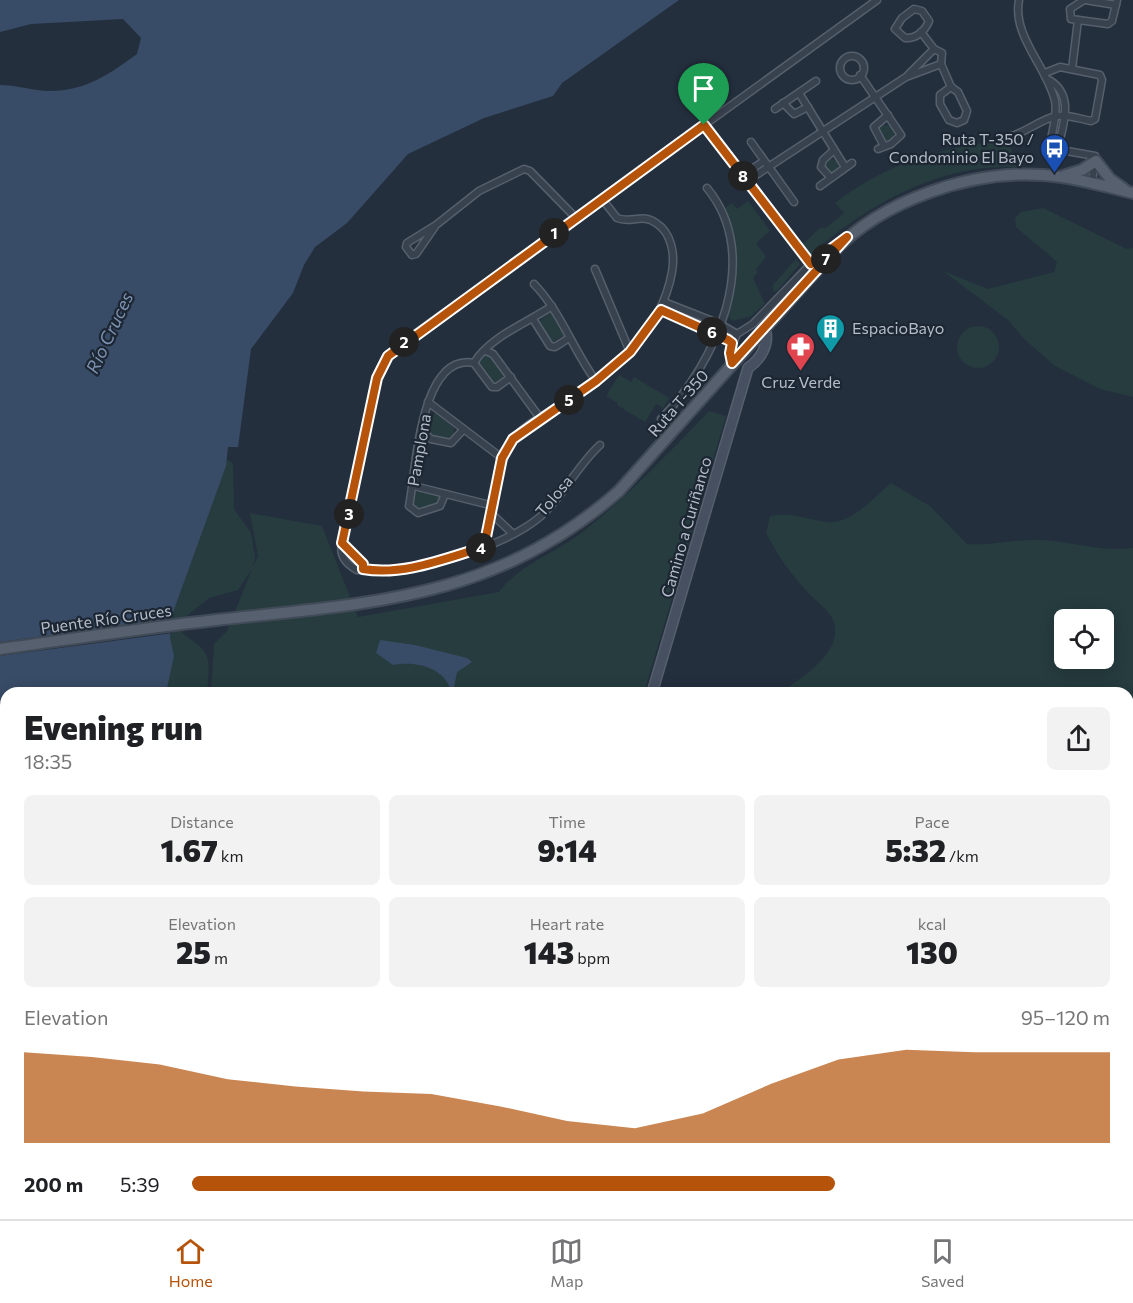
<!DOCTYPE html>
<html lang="en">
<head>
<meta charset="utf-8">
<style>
  body { margin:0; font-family:Commissioner,sans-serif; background:#f2f2f2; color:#202124; height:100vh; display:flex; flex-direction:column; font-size:22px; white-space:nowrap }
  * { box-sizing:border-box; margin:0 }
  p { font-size:20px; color:#757577 }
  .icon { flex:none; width:33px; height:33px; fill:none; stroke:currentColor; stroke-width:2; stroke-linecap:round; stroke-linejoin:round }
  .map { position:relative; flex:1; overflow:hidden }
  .panel { position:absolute; left:0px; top:687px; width:1134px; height:532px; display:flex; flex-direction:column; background:#fff; border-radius:18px 18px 0 0; box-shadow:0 3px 15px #0003 }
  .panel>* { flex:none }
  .buttons { position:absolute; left:1054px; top:609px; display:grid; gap:12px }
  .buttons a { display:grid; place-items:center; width:60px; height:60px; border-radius:9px; background:#fff; box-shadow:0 3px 15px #0003; font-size:30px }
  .pin { position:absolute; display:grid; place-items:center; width:51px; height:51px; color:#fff; margin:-62px -26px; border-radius:50% 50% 50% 0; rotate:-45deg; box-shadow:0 0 6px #0007 }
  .pin .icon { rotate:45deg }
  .km { position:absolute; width:30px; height:30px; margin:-15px; border-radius:50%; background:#222; color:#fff; font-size:16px; line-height:30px; text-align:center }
  .round { display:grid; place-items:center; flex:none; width:63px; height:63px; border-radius:9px; background:#f2f2f2 }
  .overview { display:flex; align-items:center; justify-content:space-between; height:102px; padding:0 24px }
  h1 { font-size:33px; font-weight:800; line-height:45px }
  .metrics { display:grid; grid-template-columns:repeat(3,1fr); gap:9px; height:102px; padding:6px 24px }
  .metrics div { display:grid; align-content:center; border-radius:9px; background:#f2f2f2; text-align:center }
  .metrics b { font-size:30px; font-weight:800 }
  .metrics small { font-size:16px; font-weight:400 }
  .metrics p { font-size:16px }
  .chart { height:168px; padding:12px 24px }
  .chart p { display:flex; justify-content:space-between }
  .chart svg { width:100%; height:108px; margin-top:6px; fill:#b45309; opacity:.7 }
  ul { padding:0 24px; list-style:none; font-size:20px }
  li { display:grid; grid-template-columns:96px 72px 1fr; align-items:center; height:45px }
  li i { height:15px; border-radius:8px; background:#b45309 }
  .tab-bar { display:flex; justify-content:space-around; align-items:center; height:84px; border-top:2px solid #e0e0e0; background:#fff; font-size:16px; color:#757577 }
  .tab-bar a { display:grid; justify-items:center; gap:3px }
  .tab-bar .on { color:#b45309 }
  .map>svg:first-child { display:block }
  .green { fill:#263c3f; fill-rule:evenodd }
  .water { fill:#394c67 }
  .pier { fill:#242f3e }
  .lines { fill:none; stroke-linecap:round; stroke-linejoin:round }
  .street-casing { stroke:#565f6c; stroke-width:9 }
  .secondary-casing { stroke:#565f6c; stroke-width:12 }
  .primary-casing { stroke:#414a57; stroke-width:14 }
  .street { stroke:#38414e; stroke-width:6 }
  .secondary { stroke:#465061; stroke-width:9 }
  .primary { stroke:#56606e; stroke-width:10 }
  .route-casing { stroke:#fff; stroke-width:12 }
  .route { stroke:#b45309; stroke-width:8 }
  .labels { text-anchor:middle; stroke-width:4.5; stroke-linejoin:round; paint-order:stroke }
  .poi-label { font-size:16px; fill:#b4bcc9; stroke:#1d2633; text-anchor:end }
  .street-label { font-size:16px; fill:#b4bcc9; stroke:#1d2633 }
  .water-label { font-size:18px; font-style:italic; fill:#7c92b1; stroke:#1d2633 }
</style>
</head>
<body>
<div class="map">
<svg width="1133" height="1219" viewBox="0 0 1133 1219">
  <rect width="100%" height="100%" fill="#242f3e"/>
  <g class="green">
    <circle cx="886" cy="133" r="8"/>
    <path d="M1005,140L1010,145L1018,167C940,163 867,205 811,254L803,244L820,228H826L844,213L835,203C885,164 942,147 1005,140Z"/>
    <circle cx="831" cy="166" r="7"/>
    <path d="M748,201L770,231L756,243L766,257L756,269L758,272L753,278L765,304L751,316L733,321L726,316C735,275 741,249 725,208L732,203L737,209Z"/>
    <polygon points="1043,208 1127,249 1133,248 1133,397 1100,389 1055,366 1023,338 1008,320 943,271 988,289 1054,272 1057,262 1016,227 1015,218 1021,212"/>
    <polygon points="796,259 800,264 776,292 773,291 773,285"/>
    <polygon points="673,308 716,326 714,332 672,312"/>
    <polygon points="551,312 564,335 552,343 537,323"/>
    <circle cx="978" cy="347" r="21"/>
    <polygon points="487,355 492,356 505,374 495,384 477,364"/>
    <polygon points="619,375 631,382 634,377 669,398 663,408 656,404 645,422 617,405 618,403 606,396"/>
    <path d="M709,411L726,416L644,693H211L214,644L227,631L252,569L238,590L209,598L183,619L182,633C213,654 210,656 207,693H166L171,618L227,460L233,463L234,509L251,533L255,557L253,567L258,556L250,513L322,526L358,617L499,592C519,565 553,554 580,534C627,497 668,454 709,411Z"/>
    <polygon points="436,413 454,428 453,437 449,440 428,433 432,415"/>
    <path d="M891,483L930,506L967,544C992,546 1016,539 1041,540C1074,542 1099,552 1133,548V1219H1110L1099,1214H1128V693H780C800,679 846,651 833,620C829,610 815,600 808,593C791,574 777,555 766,533L770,516C796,512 803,519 827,522C851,525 874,497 891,483ZM1065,620H1104V658H1065Z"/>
    <polygon points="417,491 440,496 441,503 417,510 412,506"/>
    <polygon points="590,1214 699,1214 698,1219 603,1219"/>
    <polygon points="922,1214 1014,1214 1009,1219 923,1219"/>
  </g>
  <g class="water">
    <path d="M0,0H679L562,83L553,96L484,118L408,154L347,223L315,247L304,265L293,293L251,349L238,447H228L226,466L171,618L170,638L174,656L166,693H6V1214H241L243,1219H0V85C16,85 31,90 47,91C84,92 108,75 137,54L141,38L123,19L31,24L0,32Z"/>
    <path d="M380,640L415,645L467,658L472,662L457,672L454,687L450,688C442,666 413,661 393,665L376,653Z"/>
    <polygon points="259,1214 375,1214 376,1219 260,1219"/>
  </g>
  <polygon class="pier" points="174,618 173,633 0,656 0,642"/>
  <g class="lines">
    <defs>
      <g id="street">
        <path d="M1019,0C1012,36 1047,67 1055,101C1058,115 1051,133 1050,148L1095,156L1092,183"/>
        <polyline points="1084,0 1070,9 1071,19 1108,24 1112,21 1117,0"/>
        <polyline points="1085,0 1116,5"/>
        <path d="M914,9L922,11L929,21C925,31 916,39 905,38L895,29L902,18Z"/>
        <circle cx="852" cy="68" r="12"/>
        <polyline points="941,64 951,87"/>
        <polyline points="1072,69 1078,20"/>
        <polyline points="860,75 901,135 891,144 878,149"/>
        <polyline points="908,75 934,49"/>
        <path d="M1049,80C1075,95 1063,125 1058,148"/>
        <polygon points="951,87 958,92 967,111 964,120 957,123 949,120 940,104 940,95"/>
        <polyline points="799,93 845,167"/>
        <polyline points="783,103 794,114 808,107"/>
        <polyline points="775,109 816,81"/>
        <polyline points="704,125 811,264 753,324 737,334 730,350 732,364"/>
        <path d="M1008,137C1026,133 1040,119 1057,116C1068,114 1080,119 1091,121L1095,119L1102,80L1100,75L1060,67L1045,73"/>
        <polyline points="751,142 794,202"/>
        <polyline points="884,146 874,127 888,115"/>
        <polyline points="743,175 764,161"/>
        <polyline points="830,177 821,167 823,160 834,150"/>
        <polyline points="747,181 906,77 941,64 942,53 934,49 921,32"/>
        <polyline points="820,186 852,163"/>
        <polyline points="436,225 416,254 412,255 406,247 407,243 436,225 479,191 524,169 530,171 576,218"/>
        <polyline points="595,269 630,352"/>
        <path d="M534,284C561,312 573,350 596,381"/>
        <polyline points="664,302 720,324 737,334"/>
        <polyline points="661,310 732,343"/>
        <polyline points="533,319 550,346 555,347 569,338"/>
        <polyline points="486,351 493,354 540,418"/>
        <path d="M474,363C489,337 529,322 552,306"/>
        <polyline points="474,363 492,387 497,387 511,377"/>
        <polyline points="428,402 502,458"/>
        <path d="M661,419C716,363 764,257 707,188"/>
        <polyline points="421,430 431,439 451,443 463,430"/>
        <polyline points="414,486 494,506"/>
        <path d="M445,494L440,506L418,513L409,506C416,474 419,352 474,363"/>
        <polyline points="493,515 513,534"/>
        <polyline points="342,543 377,378 381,367 397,347 877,0"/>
        <path d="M342,543L363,565L362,570H357C346,564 339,556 342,543Z"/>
        <path d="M485,547C491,521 497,461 511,442C523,425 545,415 562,404C613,372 661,333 672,272C675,255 672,233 656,223C643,213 630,224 617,218L602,199"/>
        <path d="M363,569C409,577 506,547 541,516C564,495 577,466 600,445"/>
        <polyline points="829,1214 837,1219"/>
        <polyline points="503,1219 504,1214"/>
        <polyline points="551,1219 551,1218"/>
        <polyline points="745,1219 746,1214"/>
        <polyline points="804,1219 805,1214"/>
      </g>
      <g id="secondary">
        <path d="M652,693L748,368C761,359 770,344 765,328"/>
        <polyline points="704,1219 705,1214"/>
      </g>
      <g id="primary">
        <polyline points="1063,176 1082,170 1096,161 1110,179 1124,189"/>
        <polyline points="811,264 827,251"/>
        <path d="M0,649C72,639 144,628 216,620C370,603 495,600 619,491L833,252C883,200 971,170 1043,175C1073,177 1104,186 1133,193"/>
      </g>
    </defs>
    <use href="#street" class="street-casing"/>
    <use href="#secondary" class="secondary-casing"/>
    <use href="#primary" class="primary-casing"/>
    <use href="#street" class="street"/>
    <use href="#secondary" class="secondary"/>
    <use href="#primary" class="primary"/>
  </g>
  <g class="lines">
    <defs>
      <path id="route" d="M704,125L811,264L847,237L732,363L730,353L732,343L728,340L661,310L630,352L596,381L513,439L502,458L484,547C446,558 404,576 363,569V564L342,543L377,378L388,356Z"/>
    </defs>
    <use href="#route" class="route-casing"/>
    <use href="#route" class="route"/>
  </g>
  <defs>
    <symbol id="bus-pin" viewBox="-11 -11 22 30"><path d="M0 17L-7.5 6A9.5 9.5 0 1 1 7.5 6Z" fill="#1a4fb4" stroke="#1d2633"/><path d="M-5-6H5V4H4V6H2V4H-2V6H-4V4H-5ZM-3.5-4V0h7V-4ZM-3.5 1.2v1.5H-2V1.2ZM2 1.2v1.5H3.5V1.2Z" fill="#fff"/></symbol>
    <symbol id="building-pin" viewBox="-11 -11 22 30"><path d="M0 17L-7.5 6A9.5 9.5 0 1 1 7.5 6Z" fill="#0f9aa8" stroke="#1d2633"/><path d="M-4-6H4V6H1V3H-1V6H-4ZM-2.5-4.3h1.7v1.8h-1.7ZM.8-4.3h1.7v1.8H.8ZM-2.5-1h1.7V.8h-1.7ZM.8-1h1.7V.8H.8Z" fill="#fff"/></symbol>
    <symbol id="pharmacy-pin" viewBox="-11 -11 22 30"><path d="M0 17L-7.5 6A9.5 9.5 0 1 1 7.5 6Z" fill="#e0444e" stroke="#1d2633"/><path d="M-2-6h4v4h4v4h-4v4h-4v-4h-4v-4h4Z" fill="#fff"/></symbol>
  </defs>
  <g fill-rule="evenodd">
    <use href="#bus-pin" x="1038" y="132" width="33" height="45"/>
    <use href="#building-pin" x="814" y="312" width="33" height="45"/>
    <use href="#pharmacy-pin" x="784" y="330" width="33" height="45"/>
  </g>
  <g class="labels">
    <g class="poi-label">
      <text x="1034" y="145">Ruta T-350 /<tspan x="1034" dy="18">Condominio El Bayo</tspan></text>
      <text x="852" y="334" text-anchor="start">EspacioBayo</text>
      <text x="801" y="388" text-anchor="middle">Cruz Verde</text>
    </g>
    <g class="street-label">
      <text transform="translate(678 403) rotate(-49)" y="6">Ruta T-350</text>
      <text transform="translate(419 450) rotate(-80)" y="6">Pamplona</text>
      <text transform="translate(554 496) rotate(-50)" y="6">Tolosa</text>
      <text transform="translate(686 527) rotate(-74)" y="6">Camino a Curiñanco</text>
      <text transform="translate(106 619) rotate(-8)" y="6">Puente Río Cruces</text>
    </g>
    <g class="water-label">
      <text transform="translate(110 333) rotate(-65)" y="6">Río Cruces</text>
    </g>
  </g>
</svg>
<div class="buttons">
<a><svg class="icon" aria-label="locate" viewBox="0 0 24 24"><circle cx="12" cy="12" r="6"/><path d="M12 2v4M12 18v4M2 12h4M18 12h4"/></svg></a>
</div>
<div class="pin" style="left:704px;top:125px;background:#1e9e55"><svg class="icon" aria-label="arrive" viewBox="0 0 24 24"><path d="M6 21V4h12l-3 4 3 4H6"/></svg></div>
<b class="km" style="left:554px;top:233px">1</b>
<b class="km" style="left:404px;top:342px">2</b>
<b class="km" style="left:349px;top:514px">3</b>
<b class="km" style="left:481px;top:548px">4</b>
<b class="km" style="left:569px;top:400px">5</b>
<b class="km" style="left:712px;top:332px">6</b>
<b class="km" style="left:826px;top:259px">7</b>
<b class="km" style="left:743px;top:176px">8</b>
<section class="panel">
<div class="overview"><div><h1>Evening run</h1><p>18:35</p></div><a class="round"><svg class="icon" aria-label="share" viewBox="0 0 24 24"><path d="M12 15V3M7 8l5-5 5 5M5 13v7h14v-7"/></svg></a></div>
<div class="metrics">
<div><p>Distance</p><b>1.67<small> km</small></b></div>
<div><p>Time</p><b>9:14</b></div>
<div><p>Pace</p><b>5:32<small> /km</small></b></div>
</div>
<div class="metrics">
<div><p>Elevation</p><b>25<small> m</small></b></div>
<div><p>Heart rate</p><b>143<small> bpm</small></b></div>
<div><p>kcal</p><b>130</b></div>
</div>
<div class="chart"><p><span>Elevation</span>95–120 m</p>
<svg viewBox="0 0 160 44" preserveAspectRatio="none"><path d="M0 44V7L10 9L20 12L30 18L40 21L50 23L60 24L70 29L80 35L90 38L100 32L110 20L120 10L130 6L140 7L150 7L160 7V44z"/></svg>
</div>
<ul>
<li><b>200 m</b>5:39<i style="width:70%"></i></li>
</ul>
</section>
</div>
<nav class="tab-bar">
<a class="on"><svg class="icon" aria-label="home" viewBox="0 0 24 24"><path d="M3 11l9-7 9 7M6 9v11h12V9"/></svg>Home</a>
<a><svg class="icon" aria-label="map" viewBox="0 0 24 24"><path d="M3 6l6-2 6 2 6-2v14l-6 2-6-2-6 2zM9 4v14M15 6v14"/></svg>Map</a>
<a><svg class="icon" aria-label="saved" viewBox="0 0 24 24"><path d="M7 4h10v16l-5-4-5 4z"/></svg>Saved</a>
</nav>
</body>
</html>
